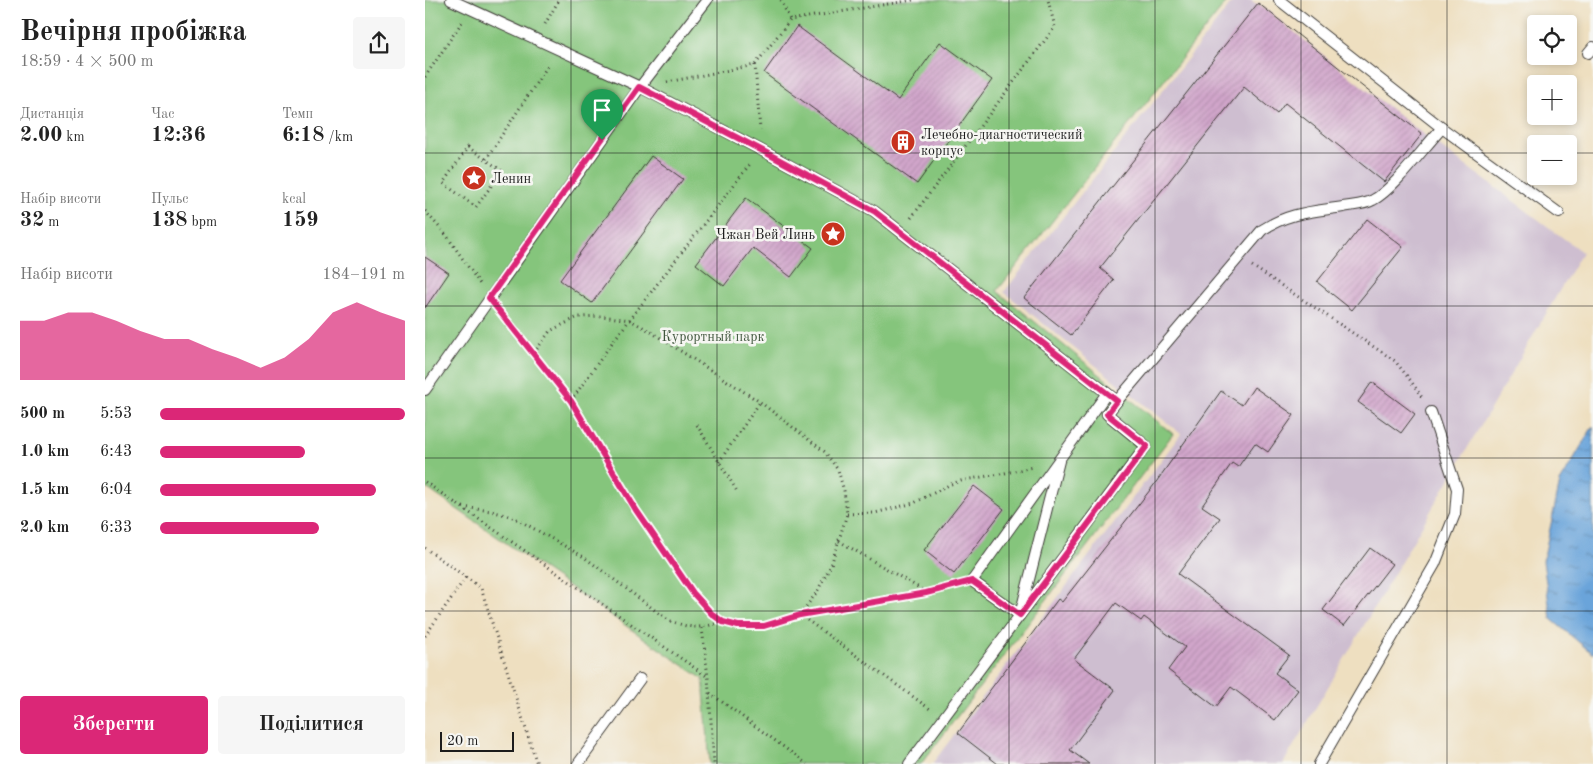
<!DOCTYPE html>
<html lang="uk">
<head>
<meta charset="utf-8">
<style>
  body { margin:0; font-family:"Old Standard TT",serif; background:#f6f6f6; color:#222; height:100vh; display:flex; flex-direction:column; font-size:19px; white-space:nowrap }
  * { box-sizing:border-box; margin:0 }
  p { font-size:16px; color:#767676 }
  .icon { flex:none; width:28px; height:28px; fill:none; stroke:currentColor; stroke-width:2; stroke-linecap:round; stroke-linejoin:round }
  .map { position:relative; flex:1; overflow:hidden }
  .details { display:flex; flex-direction:column; background:#fff; width:425px }
  .details>* { flex:none }
  .tools { position:absolute; left:1102px; top:15px; display:grid; gap:10px }
  .tools a { display:grid; place-items:center; width:50px; height:50px; border-radius:5px; background:#fff; box-shadow:0 2px 8px #0003; font-size:25px }
  .scale { position:absolute; left:15px; bottom:12px; width:74px; box-sizing:border-box; padding-left:5px; border:2px solid #1c1c1c; border-top:0; font-size:14px; line-height:18px; white-space:nowrap; color:#1c1c1c; -webkit-text-stroke:4px #f6f6f2; paint-order:stroke }
  .pin { position:absolute; display:grid; place-items:center; width:42px; height:42px; color:#fff; margin:-51px -21px; border-radius:50% 50% 50% 0; rotate:-45deg; box-shadow:0 0 5px #0007 }
  .pin .icon { rotate:45deg }
  .round { display:grid; place-items:center; flex:none; width:52px; height:52px; border-radius:5px; background:#f6f6f6 }
  .head { display:flex; align-items:center; justify-content:space-between; height:85px; padding:0 20px }
  h1 { font-size:28px; font-weight:700; line-height:38px }
  .stats { display:grid; grid-template-columns:repeat(3,1fr); gap:8px; height:85px; padding:5px 20px }
  .stats div { display:grid; align-content:center }
  .stats b { font-size:21px; font-weight:700 }
  .stats small { font-size:14px; font-weight:400 }
  .stats p { font-size:14px }
  .chart { height:140px; padding:10px 20px }
  .chart p { display:flex; justify-content:space-between }
  .chart svg { width:100%; height:90px; margin-top:5px; fill:#db2777; opacity:.7 }
  .action { display:flex; gap:10px; margin-top:auto; padding:10px 20px }
  .action a { flex:1; height:58px; border-radius:5px; background:#db2777; color:#fff; font-size:20px; font-weight:700; line-height:58px; text-align:center }
  .action a+a { background:#f6f6f6; color:#222 }
  ul { padding:0 20px; list-style:none; font-size:16px }
  li { display:grid; grid-template-columns:80px 60px 1fr; align-items:center; height:38px }
  li i { height:12px; border-radius:6px; background:#db2777 }
  main { display:flex; flex:1; min-height:0 }
  .map>svg:first-child { display:block }
  .industrial { fill:#cebed0 }
  .green { fill:#85c57c; stroke:#50704c }
  .water { fill:url(#water-ripples); stroke:#43607b }
  .building { fill:url(#building-hatch) }
  .lines { fill:none; stroke-linecap:round; stroke-linejoin:round }
  .service-casing { stroke:#3c3935; stroke-width:12 }
  .path { stroke:#3c3935; stroke-width:3; stroke-dasharray:1 4; stroke-linecap:butt }
  .service { stroke:#fff; stroke-width:10 }
  .route-casing { stroke:#fff; stroke-width:10 }
  .route { stroke:#db2777; stroke-width:6 }
  .grid { fill:none; stroke:#1c1c1c; stroke-width:1; stroke-opacity:0.55 }
  .labels { text-anchor:middle; stroke-width:5; stroke-linejoin:round; paint-order:stroke }
  .poi-label { font-size:14px; fill:#1c1c1c; stroke:#f6f6f2; text-anchor:start }
  .park-label { font-size:14px; fill:#41573e; stroke:#f6f6f2 }
</style>
</head>
<body>
<main>
<section class="details">
<div class="head"><div><h1>Вечірня пробіжка</h1><p>18:59 · 4 × 500 m</p></div><a class="round"><svg class="icon" aria-label="share" viewBox="0 0 24 24"><path d="M12 15V3M7 8l5-5 5 5M5 13v7h14v-7"/></svg></a></div>
<div class="stats">
<div><p>Дистанція</p><b>2.00<small> km</small></b></div>
<div><p>Час</p><b>12:36</b></div>
<div><p>Темп</p><b>6:18<small> /km</small></b></div>
</div>
<div class="stats">
<div><p>Набір висоти</p><b>32<small> m</small></b></div>
<div><p>Пульс</p><b>138<small> bpm</small></b></div>
<div><p>kcal</p><b>159</b></div>
</div>
<div class="chart"><p><span>Набір висоти</span>184–191 m</p>
<svg viewBox="0 0 160 44" preserveAspectRatio="none"><path d="M0 44V15L10 15L20 11L30 11L40 15L50 20L60 24L70 24L80 29L90 33L100 38L110 33L120 24L130 11L140 6L150 11L160 15V44z"/></svg>
</div>
<ul>
<li><b>500 m</b>5:53<i style="width:100%"></i></li>
<li><b>1.0 km</b>6:43<i style="width:59%"></i></li>
<li><b>1.5 km</b>6:04<i style="width:88%"></i></li>
<li><b>2.0 km</b>6:33<i style="width:65%"></i></li>
</ul>
<div class="action"><a>Зберегти</a><a>Поділитися</a></div>
</section>
<div class="map">
<svg width="1168" height="764" viewBox="0 0 1168 764">
  <defs>
    <pattern id="water-ripples" width="26" height="14" patternUnits="userSpaceOnUse" patternTransform="scale(1.25)"><rect width="26" height="14" fill="#6aa4da"/><path d="M2 4q2-2 4 0t4 0M15 11q2-2 4 0t4 0" fill="none" stroke="#5685b0"/></pattern>
    <pattern id="building-hatch" width="6" height="6" patternUnits="userSpaceOnUse" patternTransform="scale(1.25)"><rect width="6" height="6" fill="#d1a6cb"/><path d="M-1 1l2-2M0 6l6-6M5 7l2-2" fill="none" stroke="#b38eae"/></pattern>
  </defs>
  <rect width="100%" height="100%" fill="#f6f6f2"/>
  <filter id="ink" filterUnits="userSpaceOnUse"><feTurbulence type="fractalNoise" baseFrequency=".02" numOctaves="2"/><feDisplacementMap in="SourceGraphic" scale="10" xChannelSelector="R" yChannelSelector="G"/><feConvolveMatrix kernelMatrix="1 2 1 2 8 2 1 2 1" color-interpolation-filters="sRGB"/></filter>
  <filter id="wash" filterUnits="userSpaceOnUse"><feTurbulence type="fractalNoise" baseFrequency=".0096" numOctaves="4" result="noise"/><feDisplacementMap in="SourceGraphic" scale="20" xChannelSelector="R" yChannelSelector="G"/><feGaussianBlur stdDeviation="1.12" result="paint"/><feColorMatrix in="noise" values="0 0 0 0 0 0 0 0 0 0 0 0 0 0 0 0 0 1.4 0 .05"/><feComposite in="paint" operator="in"/></filter>
  <g filter="url(#wash)">
    <rect width="100%" height="100%" fill="#eedfc0"/>
    <polygon class="industrial" points="809,0 826,0 994,131 1157,252 858,764 507,764 756,434 579,292"/>
    <polygon class="green" points="0,0 803,0 572,291 748,434 496,764 285,764 278,679 0,487"/>
    <polygon class="water" points="1168,426 1168,654 1126,619 1118,561 1135,482"/>
    <g id="blocks">
      <g class="building">
        <polygon points="833,3 997,134 959,182 860,103 852,114 819,87 675,268 689,280 646,335 599,298"/>
        <polygon points="372,26 473,100 515,42 567,80 492,184 339,73"/>
        <polygon points="226,156 258,179 167,303 135,280"/>
        <polygon points="321,198 388,248 366,277 328,248 299,286 271,264"/>
        <polygon points="942,219 978,247 927,310 892,282"/>
        <polygon points="0,257 24,273 0,308"/>
        <polygon points="947,382 990,414 976,433 933,402"/>
        <polygon points="829,387 869,415 843,452 830,443 813,467 807,463 777,506 795,518 753,574 864,655 850,673 873,690 850,720 806,687 791,707 743,670 760,647 719,617 716,621 691,603 649,659 690,690 645,750 664,764 573,764 533,733 633,599 637,602 729,485 796,391 817,405"/>
        <polygon points="549,486 579,509 529,574 499,550"/>
        <polygon points="945,548 967,564 919,626 898,610"/>
      </g>
    </g>
  </g>
  <g filter="url(#ink)">
    <use href="#blocks" fill-opacity="0" stroke="#3c3935" stroke-width="1"/>
    <g class="lines">
      <defs>
        <g id="service">
          <polyline points="26,0 215,87 336,150 449,211 692,401"/>
          <polyline points="854,0 1017,128 1134,213"/>
          <polyline points="1163,53 1168,47"/>
          <polyline points="0,390 215,87 282,0"/>
          <polyline points="634,461 595,615 547,581 682,393"/>
          <polyline points="153,764 215,679"/>
          <path d="M484,764L721,446L682,414L692,401L837,230C865,212 886,212 918,207C928,205 939,205 948,200C969,189 999,147 1017,128"/>
          <polyline points="894,764 1010,564 1030,514 1032,489 1006,412"/>
        </g>
      </defs>
      <use href="#service" class="service-casing"/>
      <g class="path">
        <polyline points="356,0 365,20"/>
        <polyline points="120,24 134,0"/>
        <polyline points="330,65 335,130"/>
        <polyline points="0,77 37,22"/>
        <polyline points="242,82 330,65 365,20 488,0"/>
        <polygon points="43,147 77,171 51,207 18,183"/>
        <polyline points="61,159 124,64"/>
        <polyline points="0,211 22,236 55,284"/>
        <polyline points="486,218 630,27 623,0"/>
        <polyline points="827,266 970,361 986,381 998,399"/>
        <polyline points="76,312 146,401 211,510 268,593 287,614 298,622 313,626 339,626 375,615 501,593 531,585"/>
        <polyline points="109,353 125,331 153,317 177,316 205,320 223,330 335,402 400,452 413,470 419,491 422,514 406,565 392,592 375,615 505,709"/>
        <polyline points="146,401 189,340 325,164"/>
        <polyline points="272,425 313,493"/>
        <polyline points="294,462 335,402"/>
        <polyline points="0,482 283,677"/>
        <path d="M38,507L66,511L88,517L115,532L159,557L243,620C267,629 273,629 297,622"/>
        <polyline points="422,514 450,513 489,503 526,484 539,480 575,474 608,467"/>
        <polyline points="414,541 501,592"/>
        <polyline points="0,548 56,588 112,764"/>
        <polyline points="277,628 283,677 289,764"/>
        <polyline points="0,636 41,577"/>
        <polyline points="285,693 382,764"/>
      </g>
      <use href="#service" class="service"/>
    </g>
  </g>
  <g class="lines" filter="url(#ink)">
    <defs>
      <polygon id="route" points="214,87 336,150 449,211 692,401 682,414 722,446 595,615 547,581 501,593 375,615 339,626 313,626 298,622 287,614 268,593 211,510 146,401 64,298"/>
    </defs>
    <use href="#route" class="route-casing"/>
    <use href="#route" class="route"/>
  </g>
  <path class="grid" d="M146,0V764M292,0V764M438,0V764M584,0V764M730,0V764M876,0V764M1022,0V764M0,153H1111M1144,153H1168M0,306H1168M0,458H1168M0,611H1168"/>
  <defs>
    <symbol id="building-disc" viewBox="-11 -11 22 22"><circle r="9.5" fill="#c8321e" stroke="#f6f6f2"/><path d="M-4-6H4V6H1V3H-1V6H-4ZM-2.5-4.3h1.7v1.8h-1.7ZM.8-4.3h1.7v1.8H.8ZM-2.5-1h1.7V.8h-1.7ZM.8-1h1.7V.8H.8Z" fill="#fff"/></symbol>
    <symbol id="sight-disc" viewBox="-11 -11 22 22"><circle r="9.5" fill="#c8321e" stroke="#f6f6f2"/><path d="M0-6L1.8-2.2L6-1.7L2.9 1.2L3.7 5.4L0 3.3L-3.7 5.4L-2.9 1.2L-6-1.7L-1.8-2.2Z" fill="#fff"/></symbol>
  </defs>
  <g fill-rule="evenodd">
    <use href="#building-disc" x="464" y="128" width="28" height="28"/>
    <use href="#sight-disc" x="35" y="164" width="28" height="28"/>
    <use href="#sight-disc" x="394" y="220" width="28" height="28"/>
  </g>
  <g class="labels">
    <g class="poi-label">
      <text x="496" y="139">Лечебно-диагностический<tspan x="496" dy="16">корпус</tspan></text>
      <text x="66" y="183">Ленин</text>
      <text x="390" y="239" text-anchor="end">Чжан Вей Линь</text>
    </g>
    <g class="park-label">
      <text x="288" y="341">Курортный парк</text>
    </g>
  </g>
</svg>
<div class="tools">
<a><svg class="icon" aria-label="locate" viewBox="0 0 24 24"><circle cx="12" cy="12" r="6"/><path d="M12 2v4M12 18v4M2 12h4M18 12h4"/></svg></a>
<a>+</a>
<a>−</a>
</div>
<div class="scale">20 m</div>
<div class="pin" style="left:177px;top:140px;background:#1e9e55"><svg class="icon" aria-label="arrive" viewBox="0 0 24 24"><path d="M6 21V4h12l-3 4 3 4H6"/></svg></div>
</div>
</main>
</body>
</html>
